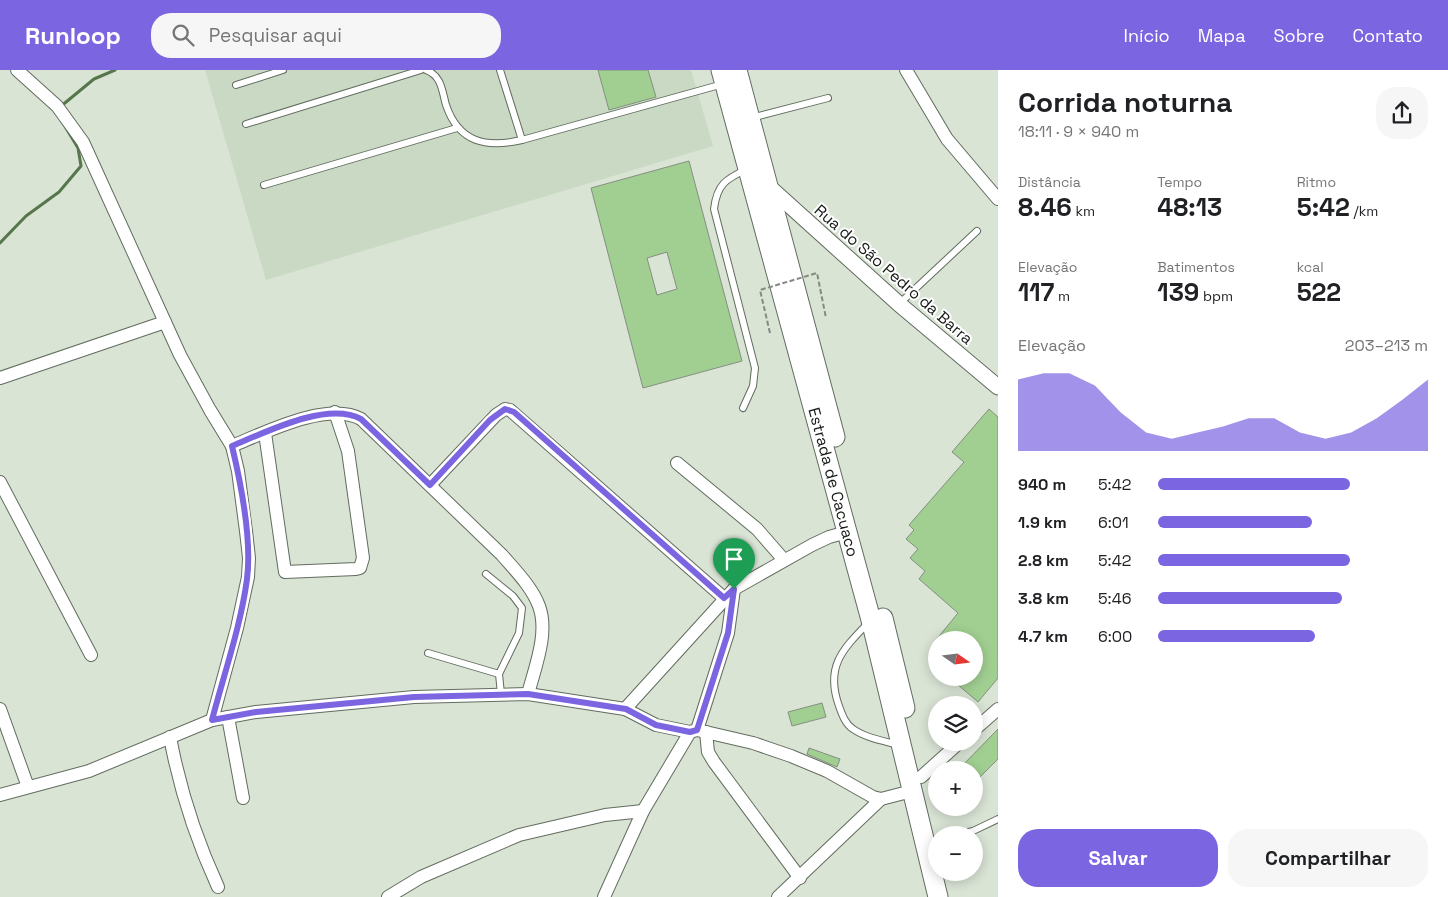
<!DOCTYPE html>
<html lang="pt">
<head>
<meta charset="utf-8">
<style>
  body { margin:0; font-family:"Space Grotesk",sans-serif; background:#f6f6f6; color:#202124; height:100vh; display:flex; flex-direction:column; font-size:19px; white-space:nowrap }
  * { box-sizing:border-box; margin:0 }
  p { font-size:16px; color:#757577 }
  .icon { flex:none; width:28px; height:28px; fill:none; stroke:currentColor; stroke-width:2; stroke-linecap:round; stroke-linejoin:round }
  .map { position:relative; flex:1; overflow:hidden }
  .side { display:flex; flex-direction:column; background:#fff; width:450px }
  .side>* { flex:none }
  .needle { width:32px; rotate:104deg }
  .tools { position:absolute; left:928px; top:561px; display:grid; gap:10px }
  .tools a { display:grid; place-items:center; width:55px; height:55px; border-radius:50%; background:#fff; box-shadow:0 2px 12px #0003; font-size:25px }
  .pin { position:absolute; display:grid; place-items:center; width:42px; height:42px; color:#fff; margin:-51px -21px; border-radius:50% 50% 50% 0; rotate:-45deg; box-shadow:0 0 5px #0007 }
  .pin .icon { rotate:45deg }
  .round { display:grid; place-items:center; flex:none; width:52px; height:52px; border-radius:20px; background:#f6f6f6 }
  .headline { display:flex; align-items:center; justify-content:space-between; height:85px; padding:0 20px }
  h1 { font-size:28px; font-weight:700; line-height:38px }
  .metrics { display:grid; grid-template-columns:repeat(3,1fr); gap:8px; height:85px; padding:5px 20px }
  .metrics div { display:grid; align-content:center }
  .metrics b { font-size:25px; font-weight:700 }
  .metrics small { font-size:14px; font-weight:400 }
  .metrics p { font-size:14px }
  .chart { height:140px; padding:10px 20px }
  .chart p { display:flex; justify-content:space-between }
  .chart svg { width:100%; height:90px; margin-top:5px; fill:#7b65e0; opacity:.7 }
  .action { display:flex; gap:10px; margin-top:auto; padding:10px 20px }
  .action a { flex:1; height:58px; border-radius:20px; background:#7b65e0; color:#fff; font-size:20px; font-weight:700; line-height:58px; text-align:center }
  .action a+a { background:#f6f6f6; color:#202124 }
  ul { padding:0 20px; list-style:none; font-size:16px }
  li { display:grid; grid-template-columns:80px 60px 1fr; align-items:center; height:38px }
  li i { height:12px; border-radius:6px; background:#7b65e0 }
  header { display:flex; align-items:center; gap:30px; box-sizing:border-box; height:70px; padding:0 25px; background:#7b65e0; color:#fff }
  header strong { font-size:24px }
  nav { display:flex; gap:28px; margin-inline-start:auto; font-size:18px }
  .search { width:350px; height:45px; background:#f6f6f6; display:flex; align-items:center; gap:12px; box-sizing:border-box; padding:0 18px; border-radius:20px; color:#757577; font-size:19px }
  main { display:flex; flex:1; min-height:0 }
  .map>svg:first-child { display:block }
  .built { fill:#c9d9c4 }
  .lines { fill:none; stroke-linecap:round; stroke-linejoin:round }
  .stream { stroke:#56764b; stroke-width:3 }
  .building { fill:#a1cf91; stroke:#848f81; fill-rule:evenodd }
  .service-casing { stroke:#626c5f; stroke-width:8 }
  .minor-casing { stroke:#626c5f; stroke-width:14 }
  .tertiary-casing { stroke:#626c5f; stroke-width:17 }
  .primary-casing { stroke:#626c5f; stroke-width:21 }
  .service { stroke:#fff; stroke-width:6 }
  .minor { stroke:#fff; stroke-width:12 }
  .tertiary { stroke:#fff; stroke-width:15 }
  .primary { stroke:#fff; stroke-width:19 }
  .path-bridge { stroke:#838b80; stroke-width:2; stroke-dasharray:5 2.5; stroke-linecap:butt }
  .route-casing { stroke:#fff; stroke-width:10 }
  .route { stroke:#7b65e0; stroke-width:6 }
  .labels { text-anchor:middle; stroke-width:4; stroke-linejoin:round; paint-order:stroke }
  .street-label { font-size:16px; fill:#161a15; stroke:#fff }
</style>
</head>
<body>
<header>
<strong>Runloop</strong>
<div class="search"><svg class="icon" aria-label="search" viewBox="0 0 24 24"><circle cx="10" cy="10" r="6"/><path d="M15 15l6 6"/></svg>Pesquisar aqui</div>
<nav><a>Início</a><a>Mapa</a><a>Sobre</a><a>Contato</a></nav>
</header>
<main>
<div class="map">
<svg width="998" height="827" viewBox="0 0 998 827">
  <rect width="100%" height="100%" fill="#d9e4d5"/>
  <polygon class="built" points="205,0 691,0 713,76 266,210"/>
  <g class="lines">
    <g class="stream">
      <polyline points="60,37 94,9 115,0"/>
      <polyline points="0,173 26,146 59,122 81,96 78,78 63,53"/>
    </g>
  </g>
  <g class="building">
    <polygon points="598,0 648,0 656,27 609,40"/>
    <path d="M689,91L742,291L643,318L591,118ZM667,182L677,219L657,225L647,188Z"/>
    <polygon points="989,339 998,347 998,608 978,632 950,608 974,608 974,570 936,570 958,543 919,509 925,501 910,488 918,479 906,469 914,460 909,455 964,392 952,382"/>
    <polygon points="822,633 826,647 792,656 788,642"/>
    <polygon points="998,659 998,689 974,713 974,700 958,700"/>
    <polygon points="809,678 840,689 837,697 807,684"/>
  </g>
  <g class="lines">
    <defs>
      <g id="service">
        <path d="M426,0C442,6 442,21 446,35C459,73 486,78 522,70L723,14"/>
        <polyline points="500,0 522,70"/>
        <polyline points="236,15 283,0"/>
        <polyline points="751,48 828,28"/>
        <polyline points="246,54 421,0"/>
        <polyline points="264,115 457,58"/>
        <polyline points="899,234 977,161"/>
        <path d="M743,338L753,316L755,298L714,139C717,114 726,109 747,99"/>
        <polyline points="486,504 513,526 522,538 519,563 499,604 501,624"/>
        <path d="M868,553C842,580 825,597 839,636C842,644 845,654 853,659C866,668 884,671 899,675"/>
        <polyline points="428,583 499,604"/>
        <polyline points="957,765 973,761 998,749"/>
      </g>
      <g id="minor">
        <polyline points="17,0 57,36 83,72 180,285 210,340 232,376 238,401 246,461 249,488 248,507 237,558 212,650"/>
        <polyline points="906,0 947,69 998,129"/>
        <polyline points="0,308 165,252"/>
        <polyline points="265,363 285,502 356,499 360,498 363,488 348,381 335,342"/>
        <path d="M232,376C266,362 327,331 361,349L502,485C515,500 532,517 539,536C549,563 535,597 528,624"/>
        <polyline points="677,393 757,459 784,490"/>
        <polyline points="0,412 91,585"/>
        <polyline points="430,415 496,345 505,339 510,340 724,528"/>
        <polyline points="0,639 28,717"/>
        <polyline points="625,639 734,519 812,475 829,467 847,462"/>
        <polyline points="228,647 243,728"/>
        <polyline points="697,660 728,563 734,519"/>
        <polyline points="974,660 998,639"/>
        <polyline points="706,662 708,682 714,692 800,808"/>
        <path d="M170,667C180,721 195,767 218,817"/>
        <polyline points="921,707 960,672"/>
        <polyline points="0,725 89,701 212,650 256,642 414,627 528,624 625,639 656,655 690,662 697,660 753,673 791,686 827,701 873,727 881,729 912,721"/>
        <polyline points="388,827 421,807 519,765 605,745 643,741"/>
        <polyline points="604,827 643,741 690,662"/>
        <polyline points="778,827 881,729"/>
      </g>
      <polyline id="tertiary" points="767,115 899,234 998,317"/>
      <g id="primary">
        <polyline points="721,0 871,550 938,827"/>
        <polyline points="737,0 835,367"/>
        <polyline points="883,548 905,638"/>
      </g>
    </defs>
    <use href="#service" class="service-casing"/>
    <use href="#minor" class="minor-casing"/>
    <use href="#tertiary" class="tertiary-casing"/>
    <use href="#primary" class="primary-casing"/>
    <use href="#service" class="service"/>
    <use href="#minor" class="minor"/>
    <use href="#tertiary" class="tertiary"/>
    <use href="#primary" class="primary"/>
    <polyline class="path-bridge" points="770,263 760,220 817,203 826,248"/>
  </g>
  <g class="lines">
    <defs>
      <path id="route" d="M505,339L514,342L724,528L734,519L728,563L697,660L690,662L656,655L626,639L528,624L414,627L256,642L212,650C224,604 241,555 247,509C252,470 241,414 232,376C266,362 327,331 361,349L430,415L490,350Z"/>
    </defs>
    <use href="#route" class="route-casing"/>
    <use href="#route" class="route"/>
  </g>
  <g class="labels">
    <g class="street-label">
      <text transform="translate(894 204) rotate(41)" y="6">Rua do São Pedro da Barra</text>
      <text transform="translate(834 412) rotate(75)" y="6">Estrada de Cacuaco</text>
    </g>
  </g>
</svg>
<div class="tools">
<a><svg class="needle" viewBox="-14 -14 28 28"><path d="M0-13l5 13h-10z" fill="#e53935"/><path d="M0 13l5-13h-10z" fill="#757577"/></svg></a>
<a><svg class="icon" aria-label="layers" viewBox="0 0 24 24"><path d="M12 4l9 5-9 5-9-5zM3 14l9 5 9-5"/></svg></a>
<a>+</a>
<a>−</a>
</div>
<div class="pin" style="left:734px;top:519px;background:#1e9e55"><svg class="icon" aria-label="arrive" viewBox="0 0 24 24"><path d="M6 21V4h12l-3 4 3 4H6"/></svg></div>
</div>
<section class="side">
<div class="headline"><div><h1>Corrida noturna</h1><p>18:11 · 9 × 940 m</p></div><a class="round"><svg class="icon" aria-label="share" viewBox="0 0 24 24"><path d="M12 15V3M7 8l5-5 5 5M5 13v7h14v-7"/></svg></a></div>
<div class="metrics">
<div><p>Distância</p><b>8.46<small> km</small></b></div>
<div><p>Tempo</p><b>48:13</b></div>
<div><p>Ritmo</p><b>5:42<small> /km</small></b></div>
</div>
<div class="metrics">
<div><p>Elevação</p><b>117<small> m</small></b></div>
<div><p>Batimentos</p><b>139<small> bpm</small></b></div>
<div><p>kcal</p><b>522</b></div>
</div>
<div class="chart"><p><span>Elevação</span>203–213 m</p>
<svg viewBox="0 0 160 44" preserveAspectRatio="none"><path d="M0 44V9L10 6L20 6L30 12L40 25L50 35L60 38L70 35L80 32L90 28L100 28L110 35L120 38L130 35L140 28L150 19L160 9V44z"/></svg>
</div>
<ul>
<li><b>940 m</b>5:42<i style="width:71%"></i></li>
<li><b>1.9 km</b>6:01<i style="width:57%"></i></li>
<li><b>2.8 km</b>5:42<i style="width:71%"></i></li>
<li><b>3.8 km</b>5:46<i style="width:68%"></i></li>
<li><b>4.7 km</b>6:00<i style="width:58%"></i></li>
</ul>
<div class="action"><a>Salvar</a><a>Compartilhar</a></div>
</section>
</main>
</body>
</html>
